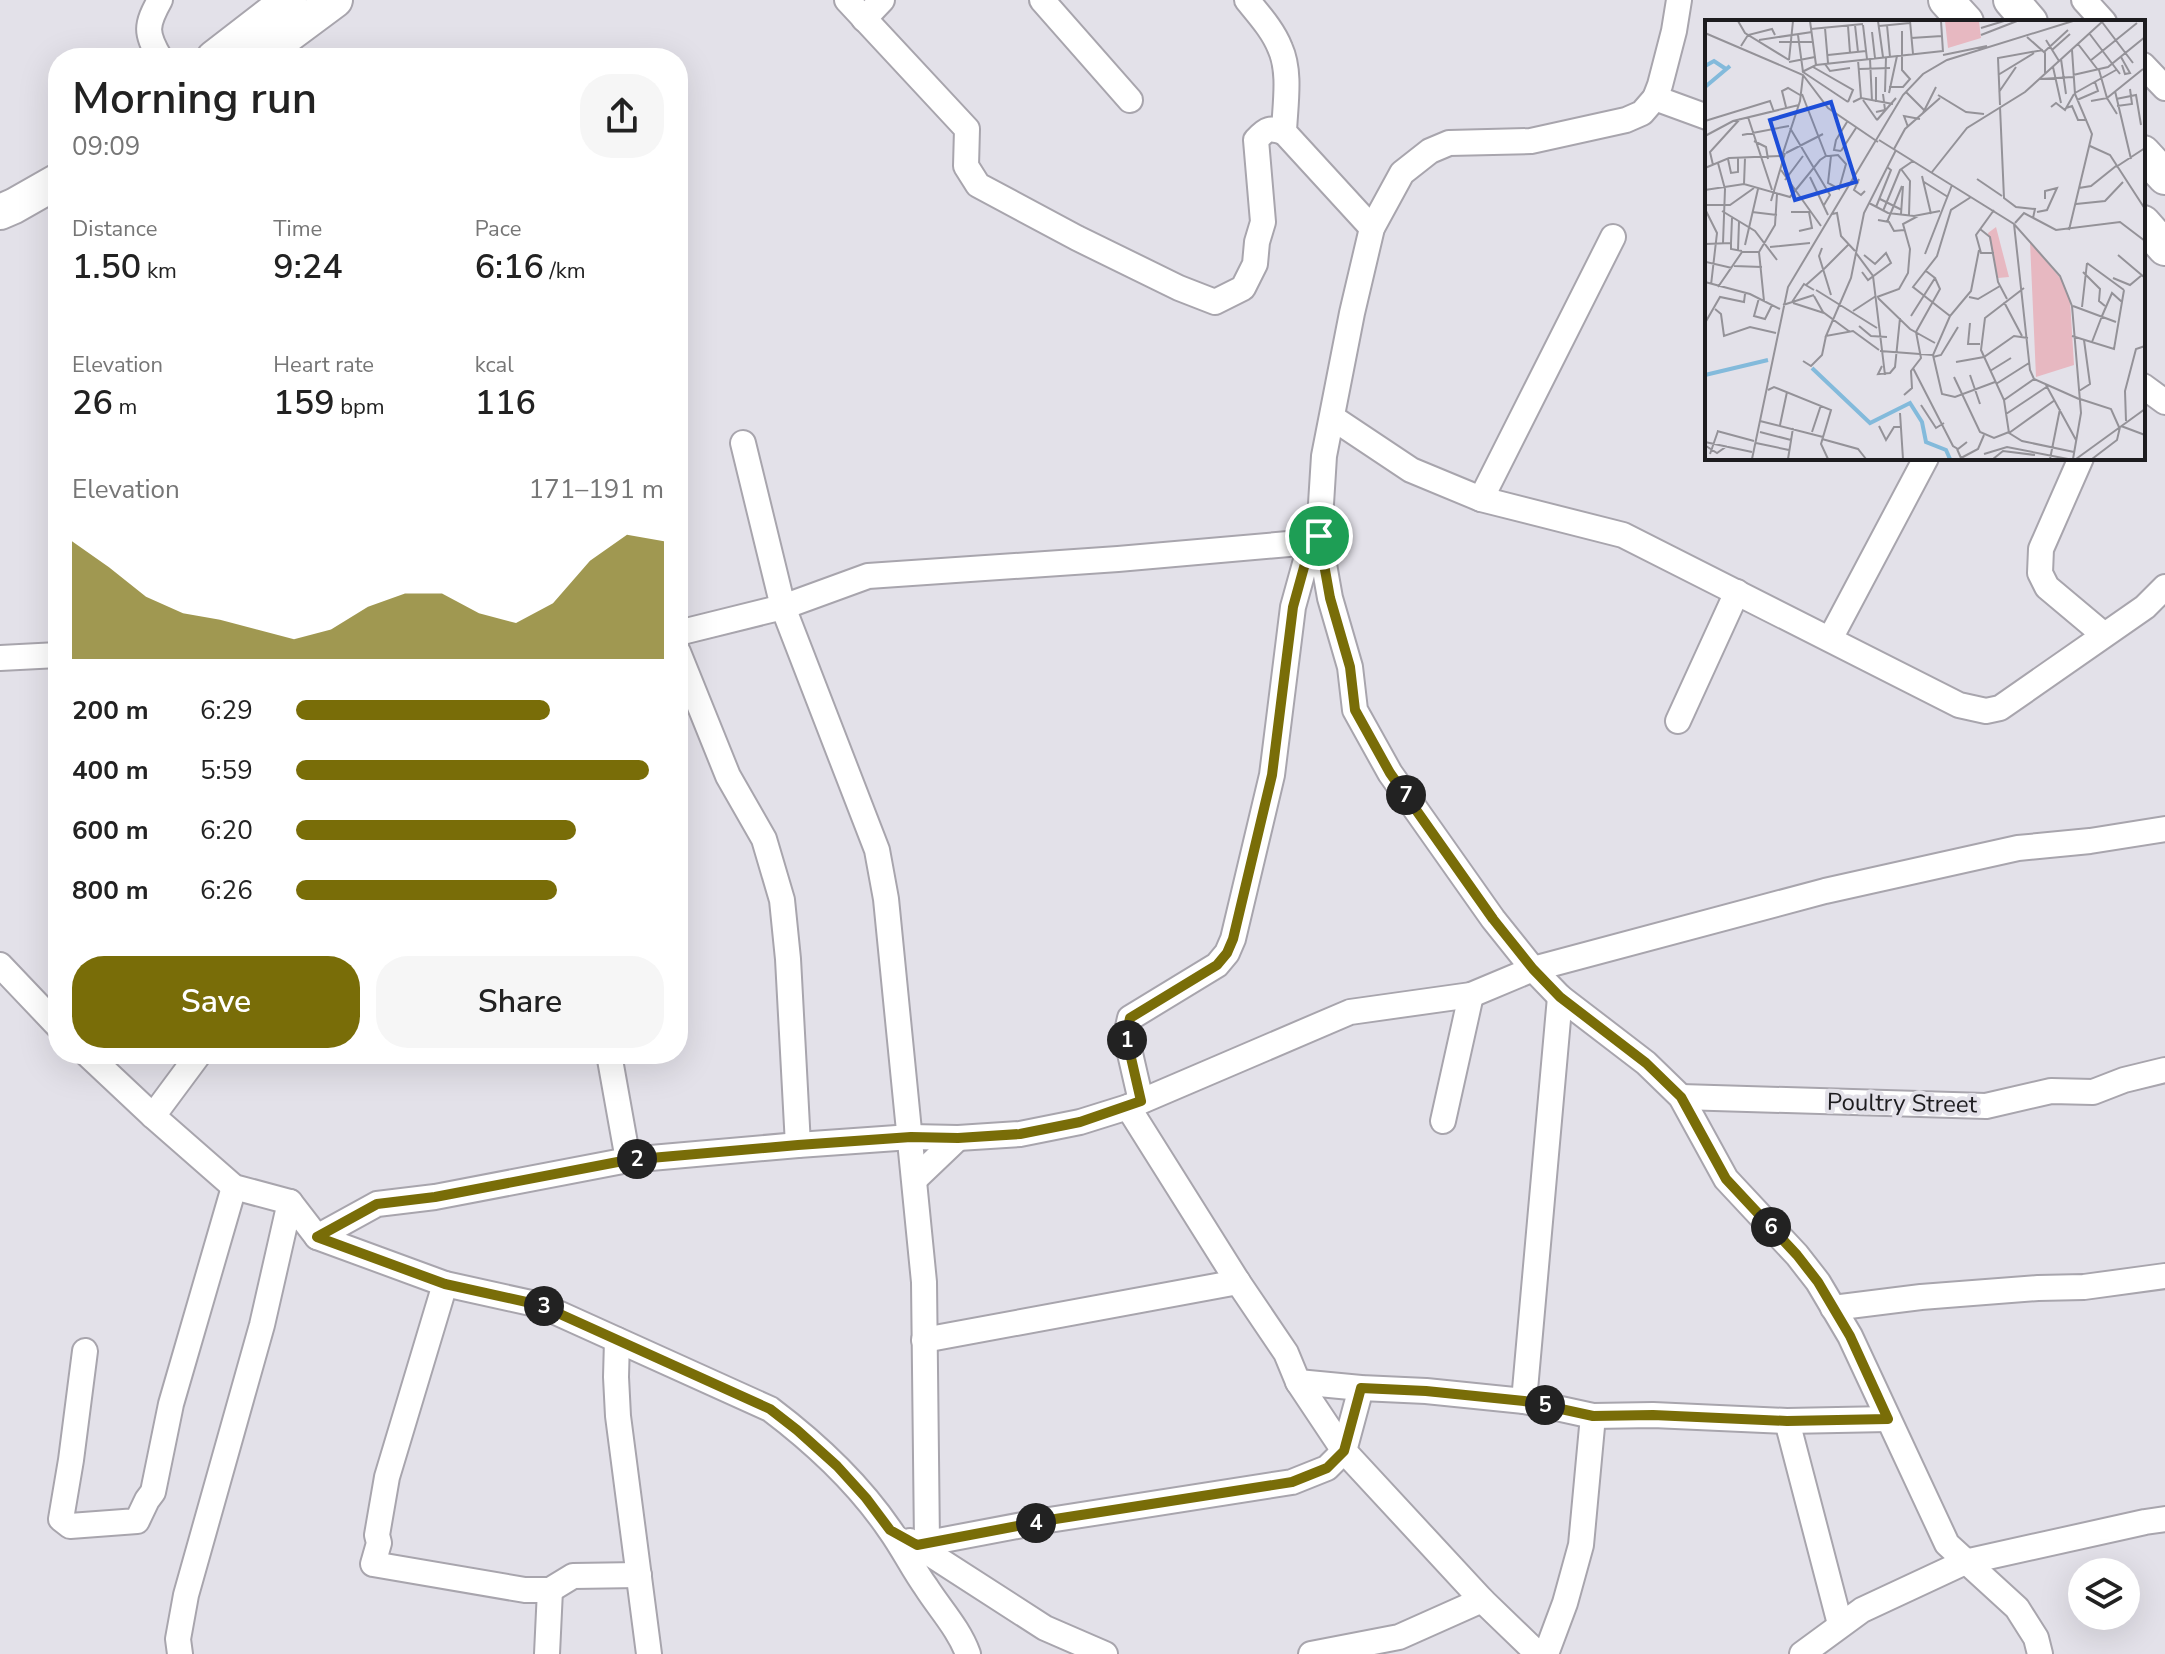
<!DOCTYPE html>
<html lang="en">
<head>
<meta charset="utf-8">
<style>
  body { margin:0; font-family:"Nunito Sans",sans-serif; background:#f6f6f6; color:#222; height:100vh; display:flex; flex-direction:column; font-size:30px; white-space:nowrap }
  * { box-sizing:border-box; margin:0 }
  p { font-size:26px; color:#767676 }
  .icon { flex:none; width:44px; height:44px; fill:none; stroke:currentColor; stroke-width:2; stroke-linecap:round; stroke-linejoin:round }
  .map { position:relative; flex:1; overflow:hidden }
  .panel { position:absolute; left:48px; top:48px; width:640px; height:1016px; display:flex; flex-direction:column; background:#fff; border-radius:32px; box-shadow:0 8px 32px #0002 }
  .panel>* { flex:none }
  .tools { position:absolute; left:2068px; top:1558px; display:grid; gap:16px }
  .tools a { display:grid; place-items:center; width:72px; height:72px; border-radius:50%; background:#fff; box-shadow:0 8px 32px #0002; font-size:40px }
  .pin { position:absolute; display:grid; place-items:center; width:68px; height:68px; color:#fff; margin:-34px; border:4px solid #fff; border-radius:50%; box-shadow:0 2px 8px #0007 }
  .km { position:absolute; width:40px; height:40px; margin:-20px; border-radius:50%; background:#222; color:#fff; font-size:22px; line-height:40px; text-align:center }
  .round { display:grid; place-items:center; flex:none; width:84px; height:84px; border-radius:32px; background:#f6f6f6 }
  .head { display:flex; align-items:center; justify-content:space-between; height:136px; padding:0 24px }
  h1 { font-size:44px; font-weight:600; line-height:60px }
  .figures { display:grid; grid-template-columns:repeat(3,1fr); gap:12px; height:136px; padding:8px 24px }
  .figures div { display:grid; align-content:center }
  .figures b { font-size:34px; font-weight:600 }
  .figures small { font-size:22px; font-weight:400 }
  .figures p { font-size:22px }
  .chart { height:224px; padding:16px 24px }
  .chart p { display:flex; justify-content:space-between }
  .chart svg { width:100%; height:144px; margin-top:8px; fill:#796d08; opacity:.7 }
  .cta { display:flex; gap:16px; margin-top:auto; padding:16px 24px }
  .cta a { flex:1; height:92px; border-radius:32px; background:#796d08; color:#fff; font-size:32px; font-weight:600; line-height:92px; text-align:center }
  .cta a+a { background:#f6f6f6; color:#222 }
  ul { padding:0 24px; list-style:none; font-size:26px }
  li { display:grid; grid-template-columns:128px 96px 1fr; align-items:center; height:60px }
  li i { height:20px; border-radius:10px; background:#796d08 }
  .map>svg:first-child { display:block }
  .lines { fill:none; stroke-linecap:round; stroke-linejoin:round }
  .minor-casing { stroke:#a8a5ad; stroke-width:28 }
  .highway-casing { stroke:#a8a5ad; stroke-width:38 }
  .minor { stroke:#fff; stroke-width:24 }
  .highway { stroke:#fff; stroke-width:34 }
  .route-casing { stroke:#fff; stroke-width:16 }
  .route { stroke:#796d08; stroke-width:10 }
  .labels { text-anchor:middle; stroke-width:8; stroke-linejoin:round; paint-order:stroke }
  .street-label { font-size:24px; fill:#1d1c1f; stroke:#e3e1e9 }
  .inset-river { fill:none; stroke:#83badb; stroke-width:4 }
  .inset-road { fill:none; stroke:#949298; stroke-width:2 }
  .view { fill:#1d4ed8; fill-opacity:0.15; stroke:#1d4ed8; stroke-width:4 }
  .inset-edge { fill:none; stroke:#1d1c1f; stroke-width:4 }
</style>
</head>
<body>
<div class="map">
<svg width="2165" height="1654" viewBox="0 0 2165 1654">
  <rect width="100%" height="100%" fill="#e3e1e9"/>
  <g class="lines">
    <defs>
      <g id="minor">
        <path d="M847,0L967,129L966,166L978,185L1077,238L1179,288L1215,302L1243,288L1255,264L1257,242L1263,222L1256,140C1267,128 1269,128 1284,132"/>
        <polyline points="1042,0 1130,100"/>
        <path d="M1247,0C1259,15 1273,30 1280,48C1291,72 1285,105 1284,132L1372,228"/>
        <polyline points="1679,0 1674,31 1660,85 1655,98 1642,113 1626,120 1531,141 1449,143 1430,151 1402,173 1372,228 1352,313 1324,456 1319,536 1330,598 1350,667 1355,710 1390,773 1493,919 1533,969 1560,997 1646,1063 1681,1097 1726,1179 1797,1255 1818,1282 1850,1336 1947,1544 2017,1608 2036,1638 2040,1654"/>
        <polyline points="2084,0 2104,22"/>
        <polyline points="864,19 882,0"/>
        <path d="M160,58C145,33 146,25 160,0"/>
        <polyline points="2143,65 2165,88"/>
        <polyline points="1655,98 1707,117"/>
        <polyline points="2143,386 2165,402"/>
        <polyline points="1333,418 1411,470 1481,499 1623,535 1959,705 1986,711 2000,708 2145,607 2165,587"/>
        <polyline points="743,443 783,607 877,850 886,899 924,1282 927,1543"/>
        <polyline points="2081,458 2041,549 2040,573 2047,587 2103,634"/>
        <polyline points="1481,499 1613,237"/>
        <polyline points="678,633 783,607 868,576 1118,559 1311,542 1319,536"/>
        <polyline points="1830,639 1926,458"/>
        <polyline points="678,652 728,776 764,839 782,900 788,959 798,1145"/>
        <polyline points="0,658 58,655"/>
        <polyline points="1678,721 1737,592"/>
        <polyline points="0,965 58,1026"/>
        <path d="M87,1054L153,1116L234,1187L290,1202L317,1237L445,1284L540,1305L770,1409C815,1443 858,1483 890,1530C903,1548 913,1569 926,1587C940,1609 959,1629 968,1654"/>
        <polyline points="609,1054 628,1160"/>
        <polyline points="1681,1097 1986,1106 2051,1091 2093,1092 2124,1080 2165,1070"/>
        <polyline points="1141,1101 1126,1036 1130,1018 1217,965 1227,953 1233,939 1272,775 1293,607 1311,542"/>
        <polyline points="1128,1107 1238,1282 1286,1353 1298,1382 1344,1451 1482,1600 1538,1654"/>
        <polyline points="153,1116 199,1054"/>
        <polyline points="1443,1121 1471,995"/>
        <polyline points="915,1179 958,1138"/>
        <polyline points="317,1237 377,1204 435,1197 628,1160 798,1145 911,1137 958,1138 1020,1134 1080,1122 1128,1107 1350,1012 1471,995 1533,969 1825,891 2018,848 2090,841 2165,829"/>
        <polyline points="445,1284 387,1477 377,1535 379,1543 373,1564 525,1590 550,1590 573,1576 639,1575"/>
        <polyline points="1833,1308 1921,1297 2038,1288 2084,1287 2165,1276"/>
        <polyline points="617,1340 616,1377 618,1416 649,1654"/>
        <polyline points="924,1340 1238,1282"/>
        <polyline points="85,1351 71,1460 61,1519 70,1526 137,1521 147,1500 153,1492 171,1404 234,1187"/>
        <polyline points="1298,1382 1361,1388 1426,1391 1524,1401 1593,1416 1653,1415 1787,1421 1888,1419"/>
        <polyline points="1524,1401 1560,997"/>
        <polyline points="1787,1421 1840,1624"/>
        <polyline points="910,1541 1045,1628 1105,1654"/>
        <polyline points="917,1545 1049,1520 1292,1482 1327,1468 1344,1451 1361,1388"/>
        <polyline points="180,1654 178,1639 186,1595 262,1325 290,1202"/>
        <polyline points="547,1654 550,1590"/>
        <polyline points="1311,1654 1399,1637 1482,1600"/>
        <polyline points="1546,1654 1565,1603 1581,1545 1593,1416"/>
        <polyline points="1802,1654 1862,1610 1965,1562 2145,1522 2165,1519"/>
      </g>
      <g id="highway">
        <polyline points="1946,0 1966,22"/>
        <polyline points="2011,0 2030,22"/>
        <polyline points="214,58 289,0"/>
        <polyline points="257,58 335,0"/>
        <polyline points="2143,153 2165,177"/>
        <polyline points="0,212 14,206 58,181"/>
        <polyline points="2143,223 2165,248"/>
      </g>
    </defs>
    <use href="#minor" class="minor-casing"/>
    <use href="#highway" class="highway-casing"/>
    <use href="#minor" class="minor"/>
    <use href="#highway" class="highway"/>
  </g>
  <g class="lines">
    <defs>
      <polygon id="route" points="1319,536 1330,598 1350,667 1355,710 1390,773 1493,919 1533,969 1560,997 1646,1063 1681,1097 1726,1179 1797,1255 1818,1282 1850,1336 1888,1419 1787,1421 1653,1415 1593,1416 1524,1401 1426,1391 1361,1388 1344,1451 1327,1468 1292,1482 1049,1520 917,1545 890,1530 866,1498 837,1466 797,1430 770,1409 540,1305 445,1284 317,1237 377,1204 435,1197 628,1160 798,1145 911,1137 958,1138 1020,1134 1080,1122 1141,1101 1126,1036 1130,1018 1217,965 1227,953 1233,939 1272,775 1293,607 1311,542"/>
    </defs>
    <use href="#route" class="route-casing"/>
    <use href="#route" class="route"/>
  </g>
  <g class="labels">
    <g class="street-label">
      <text transform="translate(1902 1103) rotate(1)" y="8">Poultry Street</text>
    </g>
  </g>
  <g transform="translate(1705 20)">
    <rect width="440" height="440" fill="#e3e1e9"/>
    <path d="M240,1H274L276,18L243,28ZM291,207L304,257L293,258L283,213ZM325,222L356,259L365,280L369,345L331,357Z" fill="#e7b8c1"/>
    <path class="inset-river" d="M0,46L9,41L21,49M0,67L25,46M107,348L165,403L205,383L217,402L221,422L241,430L245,439M0,355L63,340"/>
    <path class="inset-road" d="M33,1L40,13L84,40M105,1L111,45M173,1L178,37M205,1L208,34M236,1L238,32M397,2L428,43M150,5L153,32M158,5L162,39M182,5L185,37M143,6L145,33M174,6L205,3M120,8L123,43M276,8L299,1M106,9L158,4M167,12L170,38M0,13L98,55L123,88L173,122M384,13L415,54M93,15L98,52L143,82M276,15L312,1M322,17L340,33V53M206,18L237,16M54,20L107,12M341,20L354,41M74,22H108M373,24L393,50M36,26L43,15L67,9L70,15M347,30L365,14M339,32L363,10M123,35L161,31M238,35L282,26M416,37L425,53L420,54L417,45M165,39L167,81M356,39L361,74M84,40L88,1M153,40L156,78M385,41L432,3M84,42L110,37M120,44L125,51L145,48M108,47L148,70L143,82M348,47L356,83M154,49L185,48M394,50L402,78L438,49M97,52L111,45L238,31M293,55L329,33M368,55L403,47L440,17M335,59L368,57M184,67H198L205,59L197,50V11M410,71L426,139M180,72L181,37M201,72L219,90M294,72L311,47M184,73L192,36M370,73L411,50M97,74L121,136M233,75L261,92L279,94M411,79L431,75L436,105M158,80L172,100M372,80L393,71L390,62M386,81L402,78L412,94M148,82L156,78L188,84M171,82V57M295,85L293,38L338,30M412,86L427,84L425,69M81,87L77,71L83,68L95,75M295,87L299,178L311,187L330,189L328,198M346,87L351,83L360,90L369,74M361,88L367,86L373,100H382M171,92L180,90L178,74M218,93L231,67M43,97L67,170M172,100L191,78M0,101L65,81L69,92M203,107L199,96L215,99M85,108L125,175L119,185M37,115L84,106M0,116L28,101L94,85M174,120L309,204L355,256L367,286L376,393L368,439M49,121L61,127L63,139M385,126L405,135L440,189M189,129L200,109L235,78M136,131L129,130L131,120L142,102M136,131L151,108M81,133L118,114M23,139L26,153L33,152V138M13,143L20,169L18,223M8,145L5,132L35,99M411,147L440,128M0,148L24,138L77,136L95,81L98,56M196,149L205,161L204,195M76,150L116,206M227,152L262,108L320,72L398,1M217,156L226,194M105,157L123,195M154,159L149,170L156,175L160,171M272,159L297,176M80,160L98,136M219,162L243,177M39,164L40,138M374,168L386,166L411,146M0,170L39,164L85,177L115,140L121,136H124L133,135L141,144L134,169L123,163L126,136M175,179L197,190M66,181L80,133M164,183L183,193L209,196L235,191M371,184L400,181L418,162M0,185H25L49,168M171,187L186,150L182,147M0,189L12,213L6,265M17,191L50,211L72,240M178,191L195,150L208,141M47,192L72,195M86,192H104L107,208L94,211M332,192L342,190L352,168L340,171V179M127,194L132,193L136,216L150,231M196,194L198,166M173,200L184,202L189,211L199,210M182,202L197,166M310,203L319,193L351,210L415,202L440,221M309,204L325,350L329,359L374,379M275,209L285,217L293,262L302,279M364,210L387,114L370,74L367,30M26,223L27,198M0,224L26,223V229L37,231M40,225L53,169M65,227L105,223M117,228L114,236L126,275M0,230L1,242L27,248M33,230L34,202M274,230L266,271L245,296L228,335L237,374L250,377L290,362M151,233L168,256L180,355M289,233H276L271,215L289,190M220,234L247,165M413,235L439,257M382,243L419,270M29,246L57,247M120,248L143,225M157,252L163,260L186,243L181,233L170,244L159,235M378,252L395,269L394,281L400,286M408,258L425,265L437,255M0,262L45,274L75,289M101,265L120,248M13,267L37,232H54M319,268L280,298L276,330L299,380L304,413L317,421L369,432M111,270L172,308M109,276L118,292L145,312M172,277L194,269L203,253L205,229L198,204L213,196M264,277L273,279L295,266M54,278L49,296L60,299L67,285M173,278L205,309L230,323M59,281L54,232L70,205L72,174M87,282L99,264L109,270M299,282L317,316M88,283L119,293M78,285L109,275M368,286L411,302M377,287L382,243M10,289L16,294L19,316L45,307L71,313M148,291L171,276M206,296L230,258L221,251M245,296L208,267L232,236L246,190L266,177M397,296L407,273L417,282M0,303L15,277L39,282L40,274M265,303L263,324H275M154,306L166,316L182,317M367,316L409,329L419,270M387,322L397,296M174,330L148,311L121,316L146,258L159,193L191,130M175,331L228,335M228,337L236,335L253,307M98,341L106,346L117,335L121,316M251,342L279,337L309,316L323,318M177,346L173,354L185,353L190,347L195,298M208,348L248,426L253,429L262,422M285,351L306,338M265,355L275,384M249,357L275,412L289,418L304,412M291,364L324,343M341,365L371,420M63,370L69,367L126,390L116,424L123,439M374,371L385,364L379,320M199,375L207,368L206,351L216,338L211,312L235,269L230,258M375,379L406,389L414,407M299,380L329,359M216,385L231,408L239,403M195,393L198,439M301,394L343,366M55,401L118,417M421,401L420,371L431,329L440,326M75,405L82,372M174,406L181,420L189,407H195M416,406L440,415M12,411L49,421M55,412L86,420M107,412L116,385M304,413L350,380M117,419L153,429L161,439M0,422L47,432M51,423L84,430M1,426L12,433L22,426M252,429L256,438L273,429L279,415M5,434L13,411M279,434L302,427L363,439M47,439L83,267L198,75L218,54L242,40L368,1M83,439L88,408M288,439L298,431L330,435M345,439L355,389M371,439L440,389M387,439L412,420L415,407"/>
    <path class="view" d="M126,82L151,162L90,180L65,100Z"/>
    <rect width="440" height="440" class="inset-edge"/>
  </g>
</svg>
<div class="tools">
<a><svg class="icon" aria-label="layers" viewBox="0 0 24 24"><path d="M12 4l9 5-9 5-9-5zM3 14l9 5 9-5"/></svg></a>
</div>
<div class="pin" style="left:1319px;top:536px;background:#1e9e55"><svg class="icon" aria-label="arrive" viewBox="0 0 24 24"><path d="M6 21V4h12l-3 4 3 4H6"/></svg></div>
<b class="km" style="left:1127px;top:1040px">1</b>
<b class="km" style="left:637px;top:1159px">2</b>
<b class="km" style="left:544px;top:1306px">3</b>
<b class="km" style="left:1036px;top:1523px">4</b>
<b class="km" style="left:1545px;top:1405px">5</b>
<b class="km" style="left:1771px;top:1227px">6</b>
<b class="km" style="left:1406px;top:795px">7</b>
<section class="panel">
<div class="head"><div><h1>Morning run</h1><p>09:09</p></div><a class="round"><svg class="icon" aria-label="share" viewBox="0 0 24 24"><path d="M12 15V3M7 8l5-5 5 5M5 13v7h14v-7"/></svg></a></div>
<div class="figures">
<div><p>Distance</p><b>1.50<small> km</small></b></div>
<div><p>Time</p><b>9:24</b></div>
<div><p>Pace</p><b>6:16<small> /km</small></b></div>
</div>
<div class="figures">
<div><p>Elevation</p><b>26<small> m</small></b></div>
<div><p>Heart rate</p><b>159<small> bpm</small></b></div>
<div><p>kcal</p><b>116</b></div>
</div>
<div class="chart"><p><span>Elevation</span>171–191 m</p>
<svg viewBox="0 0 160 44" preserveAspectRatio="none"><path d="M0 44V8L10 16L20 25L30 30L40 32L50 35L60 38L70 35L80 28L90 24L100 24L110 30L120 33L130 27L140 14L150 6L160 8V44z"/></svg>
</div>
<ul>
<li><b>200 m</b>6:29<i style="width:69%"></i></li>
<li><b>400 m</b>5:59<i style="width:96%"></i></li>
<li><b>600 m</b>6:20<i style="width:76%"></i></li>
<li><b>800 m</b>6:26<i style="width:71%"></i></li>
</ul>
<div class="cta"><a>Save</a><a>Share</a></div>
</section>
</div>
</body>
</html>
